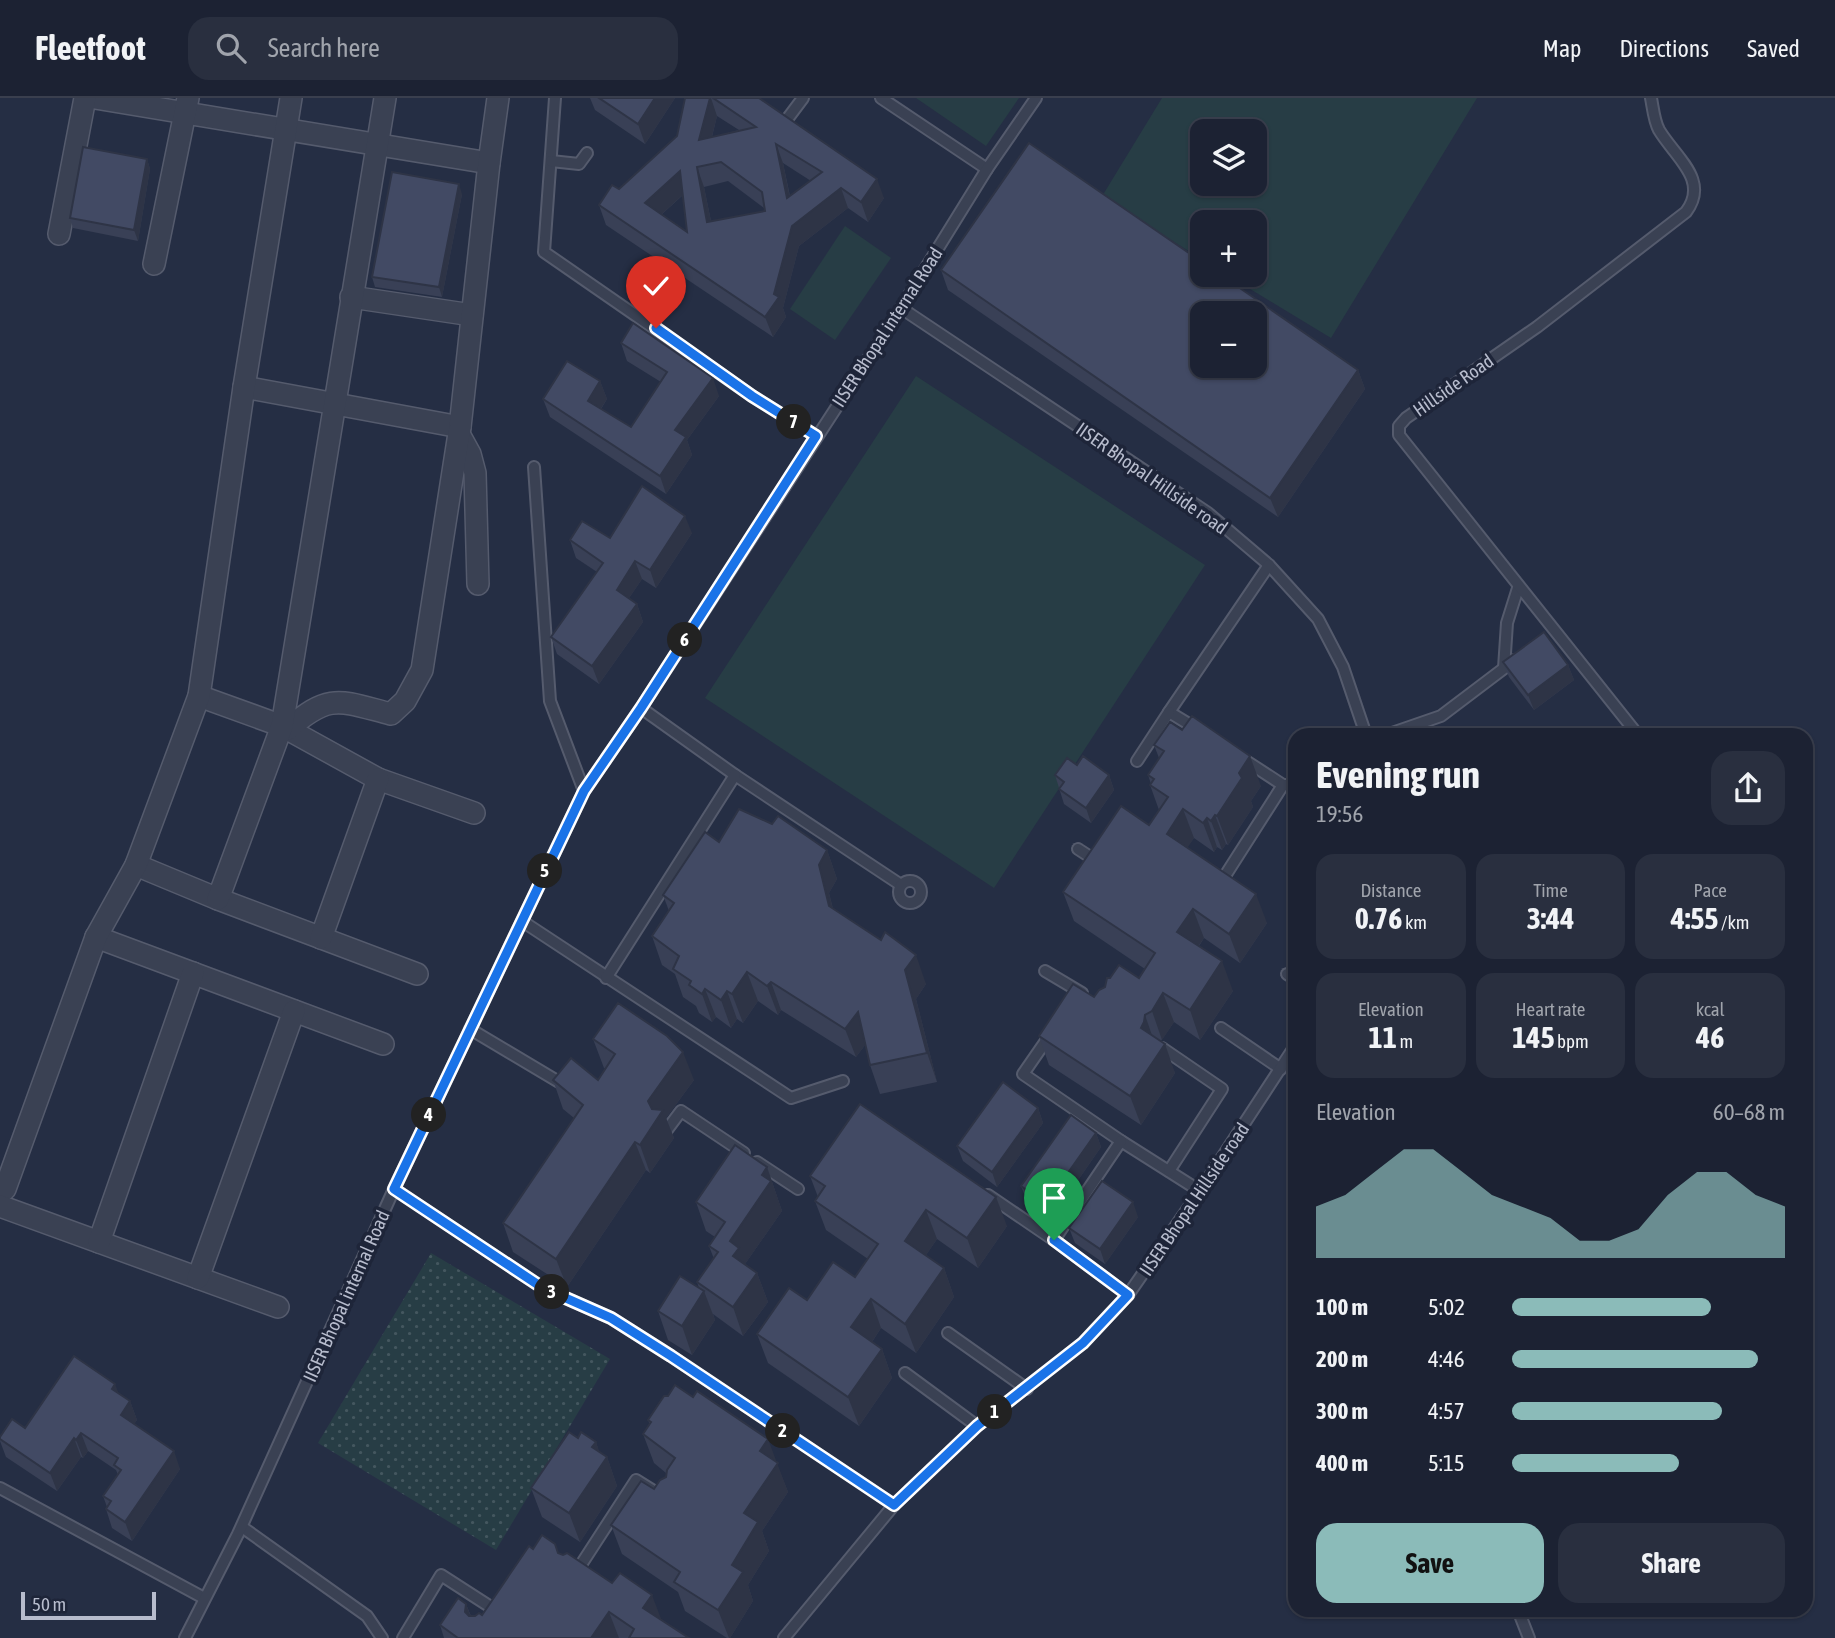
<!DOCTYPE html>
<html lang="en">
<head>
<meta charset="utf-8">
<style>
  body { margin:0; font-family:"Asap Condensed",sans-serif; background:#292f3f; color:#f1f3f6; height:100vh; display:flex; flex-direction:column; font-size:26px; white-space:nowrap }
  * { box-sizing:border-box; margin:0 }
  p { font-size:23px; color:#a0a4ac }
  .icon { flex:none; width:38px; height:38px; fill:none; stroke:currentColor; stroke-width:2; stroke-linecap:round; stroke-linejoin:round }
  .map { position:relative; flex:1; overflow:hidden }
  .side { position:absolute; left:1288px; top:630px; width:525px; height:889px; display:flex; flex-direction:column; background:#1c2233; border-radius:21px; box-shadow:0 2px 5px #0004,0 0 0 2px #3a3f4e }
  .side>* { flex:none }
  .buttons { position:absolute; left:1190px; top:21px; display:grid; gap:14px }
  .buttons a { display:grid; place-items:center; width:77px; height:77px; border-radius:14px; background:#1c2233; box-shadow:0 2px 5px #0004,0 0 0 2px #3a3f4e; font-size:35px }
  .scale { position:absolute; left:21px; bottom:18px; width:135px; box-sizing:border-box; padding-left:7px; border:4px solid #b7bccd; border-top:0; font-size:19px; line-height:24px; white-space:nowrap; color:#b7bccd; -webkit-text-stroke:5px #1e2539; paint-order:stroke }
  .pin { position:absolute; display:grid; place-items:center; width:60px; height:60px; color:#fff; margin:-72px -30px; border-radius:50% 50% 50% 0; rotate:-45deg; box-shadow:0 0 7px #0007 }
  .pin .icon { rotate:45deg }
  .km { position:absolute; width:35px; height:35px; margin:-18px; border-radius:50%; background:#222; color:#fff; font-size:19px; line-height:35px; text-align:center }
  .round { display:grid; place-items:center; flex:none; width:74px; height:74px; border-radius:21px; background:#292f3f }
  .summary { display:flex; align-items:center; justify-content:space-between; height:119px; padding:0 28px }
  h1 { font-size:38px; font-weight:700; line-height:52px }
  .figures { display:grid; grid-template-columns:repeat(3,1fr); gap:10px; height:119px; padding:7px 28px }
  .figures div { display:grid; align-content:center; border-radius:18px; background:#292f3f; text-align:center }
  .figures b { font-size:30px; font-weight:700 }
  .figures small { font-size:19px; font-weight:400 }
  .figures p { font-size:19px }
  .chart { height:196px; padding:14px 28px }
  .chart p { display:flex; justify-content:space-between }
  .chart svg { width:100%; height:126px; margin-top:7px; fill:#8bbbb9; opacity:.7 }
  .action { display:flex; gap:14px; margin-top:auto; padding:14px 28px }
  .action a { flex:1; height:80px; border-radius:21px; background:#8bbbb9; color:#111; font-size:28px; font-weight:700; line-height:80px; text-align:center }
  .action a+a { background:#292f3f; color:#f1f3f6 }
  ul { padding:0 28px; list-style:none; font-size:23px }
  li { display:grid; grid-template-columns:112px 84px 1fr; align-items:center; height:52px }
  li i { height:18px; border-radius:9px; background:#8bbbb9 }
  header { display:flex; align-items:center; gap:42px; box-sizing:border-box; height:98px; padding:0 35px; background:#1c2233; border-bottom:2px solid #3a3f4e }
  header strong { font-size:33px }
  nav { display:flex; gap:38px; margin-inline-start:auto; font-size:24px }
  .search { width:490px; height:63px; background:#292f3f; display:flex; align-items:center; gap:18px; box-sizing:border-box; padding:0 24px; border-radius:21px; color:#a0a4ac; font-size:26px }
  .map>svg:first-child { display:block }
  .green { fill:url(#green-dots) }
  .pitch { fill:#273d45; fill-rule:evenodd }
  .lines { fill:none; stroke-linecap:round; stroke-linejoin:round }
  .lane-casing { stroke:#555b6d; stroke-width:14 }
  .street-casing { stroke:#555b6d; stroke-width:24 }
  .lane { stroke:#3a4153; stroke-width:10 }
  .street { stroke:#3a4153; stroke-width:21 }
  .wall { fill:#394056; fill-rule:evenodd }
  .shaded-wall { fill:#2e3446 }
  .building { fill:#424a64; stroke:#2e3446; stroke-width:2; fill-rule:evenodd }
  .route-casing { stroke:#fff; stroke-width:14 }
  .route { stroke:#1a73e8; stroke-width:9 }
  .labels { text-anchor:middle; stroke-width:7; stroke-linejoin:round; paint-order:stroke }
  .street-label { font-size:19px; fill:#b7bccd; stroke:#1e2539 }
</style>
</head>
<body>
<header>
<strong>Fleetfoot</strong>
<div class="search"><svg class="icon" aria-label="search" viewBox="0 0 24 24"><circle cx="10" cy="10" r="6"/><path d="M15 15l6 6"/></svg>Search here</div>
<nav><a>Map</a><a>Directions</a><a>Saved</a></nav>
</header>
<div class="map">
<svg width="1835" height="1540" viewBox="0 0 1835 1540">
  <defs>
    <pattern id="green-dots" width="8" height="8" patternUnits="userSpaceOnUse" patternTransform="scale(1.75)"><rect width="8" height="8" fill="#273d45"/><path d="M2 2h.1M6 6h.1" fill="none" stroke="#44575f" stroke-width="1.8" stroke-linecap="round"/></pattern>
  </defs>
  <rect width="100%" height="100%" fill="#252e44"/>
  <polygon class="green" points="431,1155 610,1261 496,1452 318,1345"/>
  <g class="pitch">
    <polygon points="916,0 1019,0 986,48"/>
    <path d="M1162,0H1477L1331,240L1227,177H1255V124H1202V161L1101,100ZM1202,33H1255V86H1202Z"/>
    <polygon points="845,128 891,160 835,242 790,211"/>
    <polygon points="916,278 1205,467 994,790 705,600"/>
  </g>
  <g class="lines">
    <defs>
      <g id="lane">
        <polyline points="555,0 544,154 752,298 816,338"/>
        <polyline points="881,0 987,71"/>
        <polyline points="785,24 803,0"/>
        <polyline points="551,63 579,66 587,55"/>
        <polyline points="901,210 1208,415 1269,467 1318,521 1343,569 1366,637"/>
        <polyline points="534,369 550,603 584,693"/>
        <polyline points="1504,570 1507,525 1518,490"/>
        <polyline points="641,610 735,677 901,787"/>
        <polyline points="1197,631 1169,614 1269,467"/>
        <polyline points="1386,637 1441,618 1515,562"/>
        <path d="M1638,637L1399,337V328L1406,320L1537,229L1686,114C1710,82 1675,59 1659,32C1654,23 1653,10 1651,0"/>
        <polyline points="1243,661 1283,687 1295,687"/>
        <polyline points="1137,663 1169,614"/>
        <polyline points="1078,751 1098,764"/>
        <polyline points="1223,781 1283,687"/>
        <circle cx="910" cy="794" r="11"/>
        <polyline points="522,823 791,1000 843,983"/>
        <polyline points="1045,873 1082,895"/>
        <polyline points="1287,876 1295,881"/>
        <polyline points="606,880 735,677"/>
        <polyline points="1221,930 1281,971"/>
        <polyline points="470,931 564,987"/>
        <polyline points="1050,937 1023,976 1121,1043 1200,1093"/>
        <polyline points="1162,950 1222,991 1169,1073"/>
        <polyline points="666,1033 681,1013 744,1055"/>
        <polyline points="757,1064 798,1091"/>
        <polyline points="394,1091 543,1190 611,1220 671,1258 894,1407"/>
        <polyline points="988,1097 1054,1142 1128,1197"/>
        <polyline points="1054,1142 1121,1043"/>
        <polyline points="948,1235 1027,1291"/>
        <polyline points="905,1275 977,1328"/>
        <polyline points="0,1390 204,1500"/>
        <polyline points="242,1429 367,1518 382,1540"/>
        <polyline points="575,1476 636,1382 652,1392"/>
        <polyline points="1518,1512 1529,1540"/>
        <polyline points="185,1540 238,1436 394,1091 584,693 641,610 901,210 987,71 1036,0"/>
        <polyline points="403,1540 441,1477 500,1515"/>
        <polyline points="784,1540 894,1407 977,1328 1083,1245 1128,1197 1200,1093 1295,948"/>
      </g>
      <g id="street">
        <polyline points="95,0 489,65"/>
        <polyline points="59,136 85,0"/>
        <polyline points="154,166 188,0"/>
        <polyline points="351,199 472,217"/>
        <polyline points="244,289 460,329"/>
        <polyline points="459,336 470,356 475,375 478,486"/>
        <polyline points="199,598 282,628 378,681 474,715"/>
        <path d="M288,631C330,594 340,603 391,616L405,603L422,572L460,329L489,65L498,0"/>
        <polyline points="136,767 218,801 417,876"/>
        <polyline points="218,801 282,628 385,0"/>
        <polyline points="96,839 383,946"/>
        <polyline points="321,840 378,681"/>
        <polyline points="0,1095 5,1091 96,839 136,767 199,598 244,289 291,0"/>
        <polyline points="0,1108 278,1209"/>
        <polyline points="99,1144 193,875"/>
        <polyline points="198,1180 294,913"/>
      </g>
    </defs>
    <use href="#lane" class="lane-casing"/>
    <use href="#street" class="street-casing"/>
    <use href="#lane" class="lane"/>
    <use href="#street" class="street"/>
  </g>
  <g class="wall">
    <polygon points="590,0 675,0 645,46 595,12"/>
    <path d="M685,0H759L884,100L868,124L848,110L799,148L783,210L786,219L773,239L606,127L599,107L619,91L677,38ZM717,18L739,32L712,39ZM783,65L811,83L790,98ZM728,83L764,110L765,113L711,123L704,89ZM683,97L687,134L661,117Z"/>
    <polygon points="147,61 150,71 138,143 73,130 70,120"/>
    <polygon points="462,96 442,199 375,189 372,179"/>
    <polygon points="941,172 1358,272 1365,291 1278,419 948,192"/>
    <polygon points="621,245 719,298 687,342 692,357 666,396 550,319 543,301 600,283 607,301 601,311 631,329 661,284 627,263"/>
    <polygon points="692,435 656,490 642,481 629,500 637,506 643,524 599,586 557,556 551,539 597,474 576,460 570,442"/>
    <polygon points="1503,564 1568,567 1574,582 1534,612 1509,579"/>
    <polygon points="1154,647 1261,688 1251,703 1253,709 1228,747 1226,746 1222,752 1217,749 1214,754 1194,740 1187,749 1267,825 1240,865 1204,840 1199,848 1233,893 1200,942 1174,924 1161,943 1175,975 1141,1027 1049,967 1039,938 1094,899 1105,889 1110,880 1139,880 1145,871 1074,823 1063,794 1149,727 1159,712 1150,687 1151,686 1148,677 1159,660"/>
    <polygon points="1077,667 1109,677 1114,692 1091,725 1064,706 1055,677"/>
    <polygon points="719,744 827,752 837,781 829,795 833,811 926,886 916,901 937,984 880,996 870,967 865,947 856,959 781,912 778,917 758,903 743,925 737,921 731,930 716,919 712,924 699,915 696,908 683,899 675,876 662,867 652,838 669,813 663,797"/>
    <polygon points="593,941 694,982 666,1020 674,1040 650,1075 646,1072 567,1189 513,1154 503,1125 574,1020 563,1011 553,982 598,982 605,970 604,970"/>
    <polygon points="1038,1010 1043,1025 997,1089 963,1063 957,1048"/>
    <polygon points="1096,1035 1101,1049 1051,1121 1027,1103 1021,1088"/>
    <polygon points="767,1069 782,1113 745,1166 757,1175 768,1204 743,1238 713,1216 715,1222 692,1257 668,1242 658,1213 699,1190 697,1184 714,1161 709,1148 715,1139 706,1133 696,1104"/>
    <polygon points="810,1078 1007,1128 978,1170 937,1141 926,1157 944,1170 954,1199 916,1255 881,1230 872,1244 882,1251 892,1280 859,1328 768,1265 757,1236 807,1202 855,1179 868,1161 826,1132 815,1103 818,1099"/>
    <polygon points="1138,1119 1105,1166 1075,1145 1069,1130"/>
    <polygon points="118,1295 130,1303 137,1322 134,1326 180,1371 132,1443 112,1430 106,1411 107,1409 103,1398 118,1377 116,1372 88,1353 83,1360 81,1359 57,1393 6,1359 0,1343 0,1341"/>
    <polygon points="648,1322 776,1364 788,1394 762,1433 769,1453 748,1487 753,1503 730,1540 727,1540 685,1513 678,1494 622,1456 611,1427 654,1391 666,1379 666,1375 654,1365 643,1336 650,1327"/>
    <polygon points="578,1340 596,1344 599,1354 607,1359 617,1388 580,1444 542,1419 531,1390"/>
    <polygon points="533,1451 558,1455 689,1540 444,1540 440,1527 466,1506 471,1518 482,1517"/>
  </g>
  <g class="shaded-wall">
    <polygon points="655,0 675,0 645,46 638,26"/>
    <polygon points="710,0 711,0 717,18 706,62 699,42"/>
    <polygon points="776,46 783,65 794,120 787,100"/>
    <polygon points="147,61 150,71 138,143 134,132"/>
    <polygon points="697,69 704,89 715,143 707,124"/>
    <polygon points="680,73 687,93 652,125 645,105"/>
    <polygon points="877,81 884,100 868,124 861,104"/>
    <polygon points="459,86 462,96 442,199 439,189"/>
    <polygon points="841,90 848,110 799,148 783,210 786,219 773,239 765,219 774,196 792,128"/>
    <polygon points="1358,272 1365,291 1278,419 1270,400"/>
    <polygon points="713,280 719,298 687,342 692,357 666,396 660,378 675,332"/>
    <polygon points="600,283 607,301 594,321 588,303"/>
    <polygon points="685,418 692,435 656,490 650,472"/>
    <polygon points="635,463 642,481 623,509 617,492"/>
    <polygon points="637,506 643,524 599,586 592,568"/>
    <polygon points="1568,567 1574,582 1534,612 1528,597"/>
    <polygon points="1250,658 1261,688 1251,703 1253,709 1228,747 1217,718 1239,675"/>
    <polygon points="1109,677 1114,692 1091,725 1086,710"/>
    <polygon points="1183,711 1194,740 1177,765 1167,736"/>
    <polygon points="1215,717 1226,746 1222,752 1211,723"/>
    <polygon points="1207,720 1217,749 1214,754 1203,725"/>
    <polygon points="827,752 837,781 829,795 839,837 829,808 819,767"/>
    <polygon points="1256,796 1267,825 1240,865 1229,836"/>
    <polygon points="1193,811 1204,840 1188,863 1177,834"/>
    <polygon points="916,857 926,886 916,901 937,984 927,955 905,872"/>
    <polygon points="1222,863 1233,893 1200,942 1190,912"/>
    <polygon points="747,874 758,903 743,925 732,896"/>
    <polygon points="771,884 781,912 778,917 767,888"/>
    <polygon points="705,891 716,919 712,924 702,896"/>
    <polygon points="727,893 737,921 731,930 721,902"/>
    <polygon points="1163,895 1174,924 1162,942 1152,913"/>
    <polygon points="858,914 869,942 856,959 845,931"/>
    <polygon points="1145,917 1155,946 1141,930"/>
    <polygon points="1165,946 1175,975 1141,1027 1130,998"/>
    <polygon points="683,954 694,982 666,1020 674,1040 650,1075 640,1047 648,1003"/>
    <polygon points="1038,1010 1043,1025 997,1089 992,1074"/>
    <polygon points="1096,1035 1101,1049 1051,1121 1046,1106"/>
    <polygon points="635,1044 646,1072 567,1189 556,1161"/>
    <polygon points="767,1069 782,1113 745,1166 733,1158 730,1143 762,1077"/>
    <polygon points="996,1099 1007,1128 978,1170 967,1140"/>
    <polygon points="1133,1104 1138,1119 1105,1166 1100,1151"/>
    <polygon points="926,1112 937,1141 916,1172 905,1143"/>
    <polygon points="944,1170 954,1199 916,1255 905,1226"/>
    <polygon points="757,1175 768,1204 743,1238 733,1209"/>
    <polygon points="704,1193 715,1222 692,1257 682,1228"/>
    <polygon points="871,1201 881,1230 862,1259 851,1229"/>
    <polygon points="882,1251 892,1280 859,1328 848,1299"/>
    <polygon points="115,1286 122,1304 112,1291"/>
    <polygon points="130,1303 137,1322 128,1335 121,1317"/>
    <polygon points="81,1335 88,1353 83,1360 76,1342"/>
    <polygon points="74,1340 81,1359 57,1393 50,1375"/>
    <polygon points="768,1341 788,1394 762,1433 769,1453 748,1487 753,1503 730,1540 729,1540 718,1512 732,1467 760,1353"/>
    <polygon points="596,1344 603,1364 607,1359 617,1388 580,1444 569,1415 592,1349"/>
    <polygon points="174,1353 180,1371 132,1443 125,1424"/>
    <polygon points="652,1497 663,1526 643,1510"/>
    <polygon points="466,1506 477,1535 465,1514"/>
    <polygon points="609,1514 619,1540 591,1540"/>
  </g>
  <g class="building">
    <polygon points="599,0 655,0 638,26"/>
    <path d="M685,0H710L699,42L756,29L713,0H759L877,81L861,104L841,90L792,128L774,196L779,199L765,219L599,107L612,87L619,91L677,38ZM776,46L822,74L787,100ZM721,64L762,94L765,113L707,124L697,69ZM680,73L687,134L645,105Z"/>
    <path d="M1029,45L1202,164V177H1221L1358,272L1270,400L941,172ZM1202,215H1255V268H1202Z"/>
    <polygon points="83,49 147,61 134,132 70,120"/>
    <polygon points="392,74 459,86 439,189 372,179"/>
    <polygon points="633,225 713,280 675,332 686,339 660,378 543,301 567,263 600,283 588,303 631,329 667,274 621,245"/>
    <polygon points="642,388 685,418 650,472 635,463 617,492 637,506 592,568 551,539 603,465 570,442 582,423 610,440"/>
    <polygon points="1544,534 1568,567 1528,597 1503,564"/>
    <polygon points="1192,618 1250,658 1239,675 1242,680 1217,718 1215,717 1211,723 1207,720 1203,725 1183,711 1167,736 1256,796 1229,836 1193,811 1177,834 1222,863 1190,912 1163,895 1152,913 1145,917 1144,924 1141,930 1165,946 1130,998 1039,938 1073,886 1094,899 1099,892 1105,889 1107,880 1110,880 1119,867 1139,880 1155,855 1063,794 1121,708 1149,727 1168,699 1150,687 1154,681 1148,677 1164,653 1154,647 1170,624 1182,632"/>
    <polygon points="1083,658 1109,677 1086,710 1059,691 1064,684 1055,677 1067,660 1077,667"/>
    <polygon points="739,711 772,726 778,718 827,752 819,767 829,808 881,842 885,834 916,857 905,872 927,955 870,967 858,914 845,931 771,884 767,888 747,874 732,896 727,893 721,902 705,891 702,896 689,887 691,883 673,871 679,858 652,838 674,805 663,797 705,734 719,744"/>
    <polygon points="618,905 667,938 683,954 648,1003 652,1011 663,1012 640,1047 635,1044 556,1161 503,1125 583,1007 553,982 571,960 598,982 615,956 593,941"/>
    <polygon points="1003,984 1038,1010 992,1074 957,1048"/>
    <polygon points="860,1006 996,1099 967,1140 926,1112 905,1143 944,1170 905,1226 871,1201 851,1229 882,1251 848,1299 757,1236 789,1190 807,1202 833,1164 855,1179 878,1146 815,1103 825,1088 810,1078"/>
    <polygon points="1071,1017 1096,1035 1046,1106 1021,1088"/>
    <polygon points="735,1047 767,1069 762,1077 771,1083 730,1143 739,1150 733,1158 757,1175 733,1209 697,1184 718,1154 709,1148 725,1124 696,1104"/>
    <polygon points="1102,1083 1133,1104 1100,1151 1069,1130"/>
    <polygon points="680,1178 704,1193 682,1228 658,1213"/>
    <polygon points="74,1258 115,1286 112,1291 130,1303 121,1317 174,1353 125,1424 106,1411 111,1403 103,1398 121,1372 114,1367 118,1360 81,1335 76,1342 74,1340 50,1375 0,1341 0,1339 12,1321 25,1330"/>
    <polygon points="675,1287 693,1299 697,1293 768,1341 760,1353 778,1365 744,1415 758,1424 732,1467 743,1474 718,1512 674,1484 680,1474 611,1427 641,1383 654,1391 660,1382 666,1379 667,1372 675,1360 643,1336 651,1324 648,1322 664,1298 668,1298"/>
    <polygon points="569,1334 578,1340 581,1334 596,1344 592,1349 607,1359 569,1415 531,1390"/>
    <polygon points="542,1437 555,1446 558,1455 563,1457 567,1455 612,1485 620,1475 652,1497 643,1510 689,1540 629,1540 634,1531 609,1514 591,1540 458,1540 440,1527 458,1500 466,1506 465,1514 469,1518 475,1518 479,1515 482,1517 529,1448 533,1451"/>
  </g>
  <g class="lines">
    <defs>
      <polyline id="route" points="656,230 752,298 816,338 641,610 584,693 394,1091 543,1190 611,1220 671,1258 894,1407 977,1328 1083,1245 1128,1197 1054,1142"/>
    </defs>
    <use href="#route" class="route-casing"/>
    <use href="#route" class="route"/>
  </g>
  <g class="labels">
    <g class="street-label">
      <text transform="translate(887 229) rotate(-57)" y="7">IISER Bhopal internal Road</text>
      <text transform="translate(1453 287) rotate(-35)" y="7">Hillside Road</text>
      <text transform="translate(1152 380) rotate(35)" y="7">IISER Bhopal Hillside road</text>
      <text transform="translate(1194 1101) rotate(-56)" y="7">IISER Bhopal Hillside road</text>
      <text transform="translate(346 1198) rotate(-66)" y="7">IISER Bhopal internal Road</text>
    </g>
  </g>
</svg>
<div class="buttons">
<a><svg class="icon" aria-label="layers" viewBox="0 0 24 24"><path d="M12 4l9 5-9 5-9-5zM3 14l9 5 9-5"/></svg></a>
<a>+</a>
<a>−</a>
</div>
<div class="scale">50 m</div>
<div class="pin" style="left:1054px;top:1142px;background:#1e9e55"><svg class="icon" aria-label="arrive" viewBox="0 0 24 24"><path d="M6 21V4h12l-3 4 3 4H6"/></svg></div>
<div class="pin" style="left:656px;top:230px;background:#d93025"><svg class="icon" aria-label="check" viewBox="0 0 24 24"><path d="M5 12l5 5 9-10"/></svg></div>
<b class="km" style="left:995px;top:1314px">1</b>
<b class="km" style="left:783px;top:1333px">2</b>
<b class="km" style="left:552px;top:1194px">3</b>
<b class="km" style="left:429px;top:1017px">4</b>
<b class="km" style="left:545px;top:773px">5</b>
<b class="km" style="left:685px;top:542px">6</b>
<b class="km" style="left:794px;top:324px">7</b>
<section class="side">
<div class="summary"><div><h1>Evening run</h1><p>19:56</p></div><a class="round"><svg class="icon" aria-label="share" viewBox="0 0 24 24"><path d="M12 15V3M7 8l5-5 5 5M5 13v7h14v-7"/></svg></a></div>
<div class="figures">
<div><p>Distance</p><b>0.76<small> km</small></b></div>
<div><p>Time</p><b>3:44</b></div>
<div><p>Pace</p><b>4:55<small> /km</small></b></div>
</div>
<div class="figures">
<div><p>Elevation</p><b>11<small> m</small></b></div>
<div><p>Heart rate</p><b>145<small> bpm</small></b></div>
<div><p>kcal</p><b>46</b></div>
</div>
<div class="chart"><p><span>Elevation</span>60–68 m</p>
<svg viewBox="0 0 160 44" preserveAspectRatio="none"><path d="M0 44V26L10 22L20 14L30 6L40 6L50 14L60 22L70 26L80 30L90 38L100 38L110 34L120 22L130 14L140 14L150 22L160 26V44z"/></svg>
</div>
<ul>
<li><b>100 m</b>5:02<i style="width:73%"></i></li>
<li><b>200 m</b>4:46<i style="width:90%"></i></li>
<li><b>300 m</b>4:57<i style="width:77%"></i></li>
<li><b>400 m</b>5:15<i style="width:61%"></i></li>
</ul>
<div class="action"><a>Save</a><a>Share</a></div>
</section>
</div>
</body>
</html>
